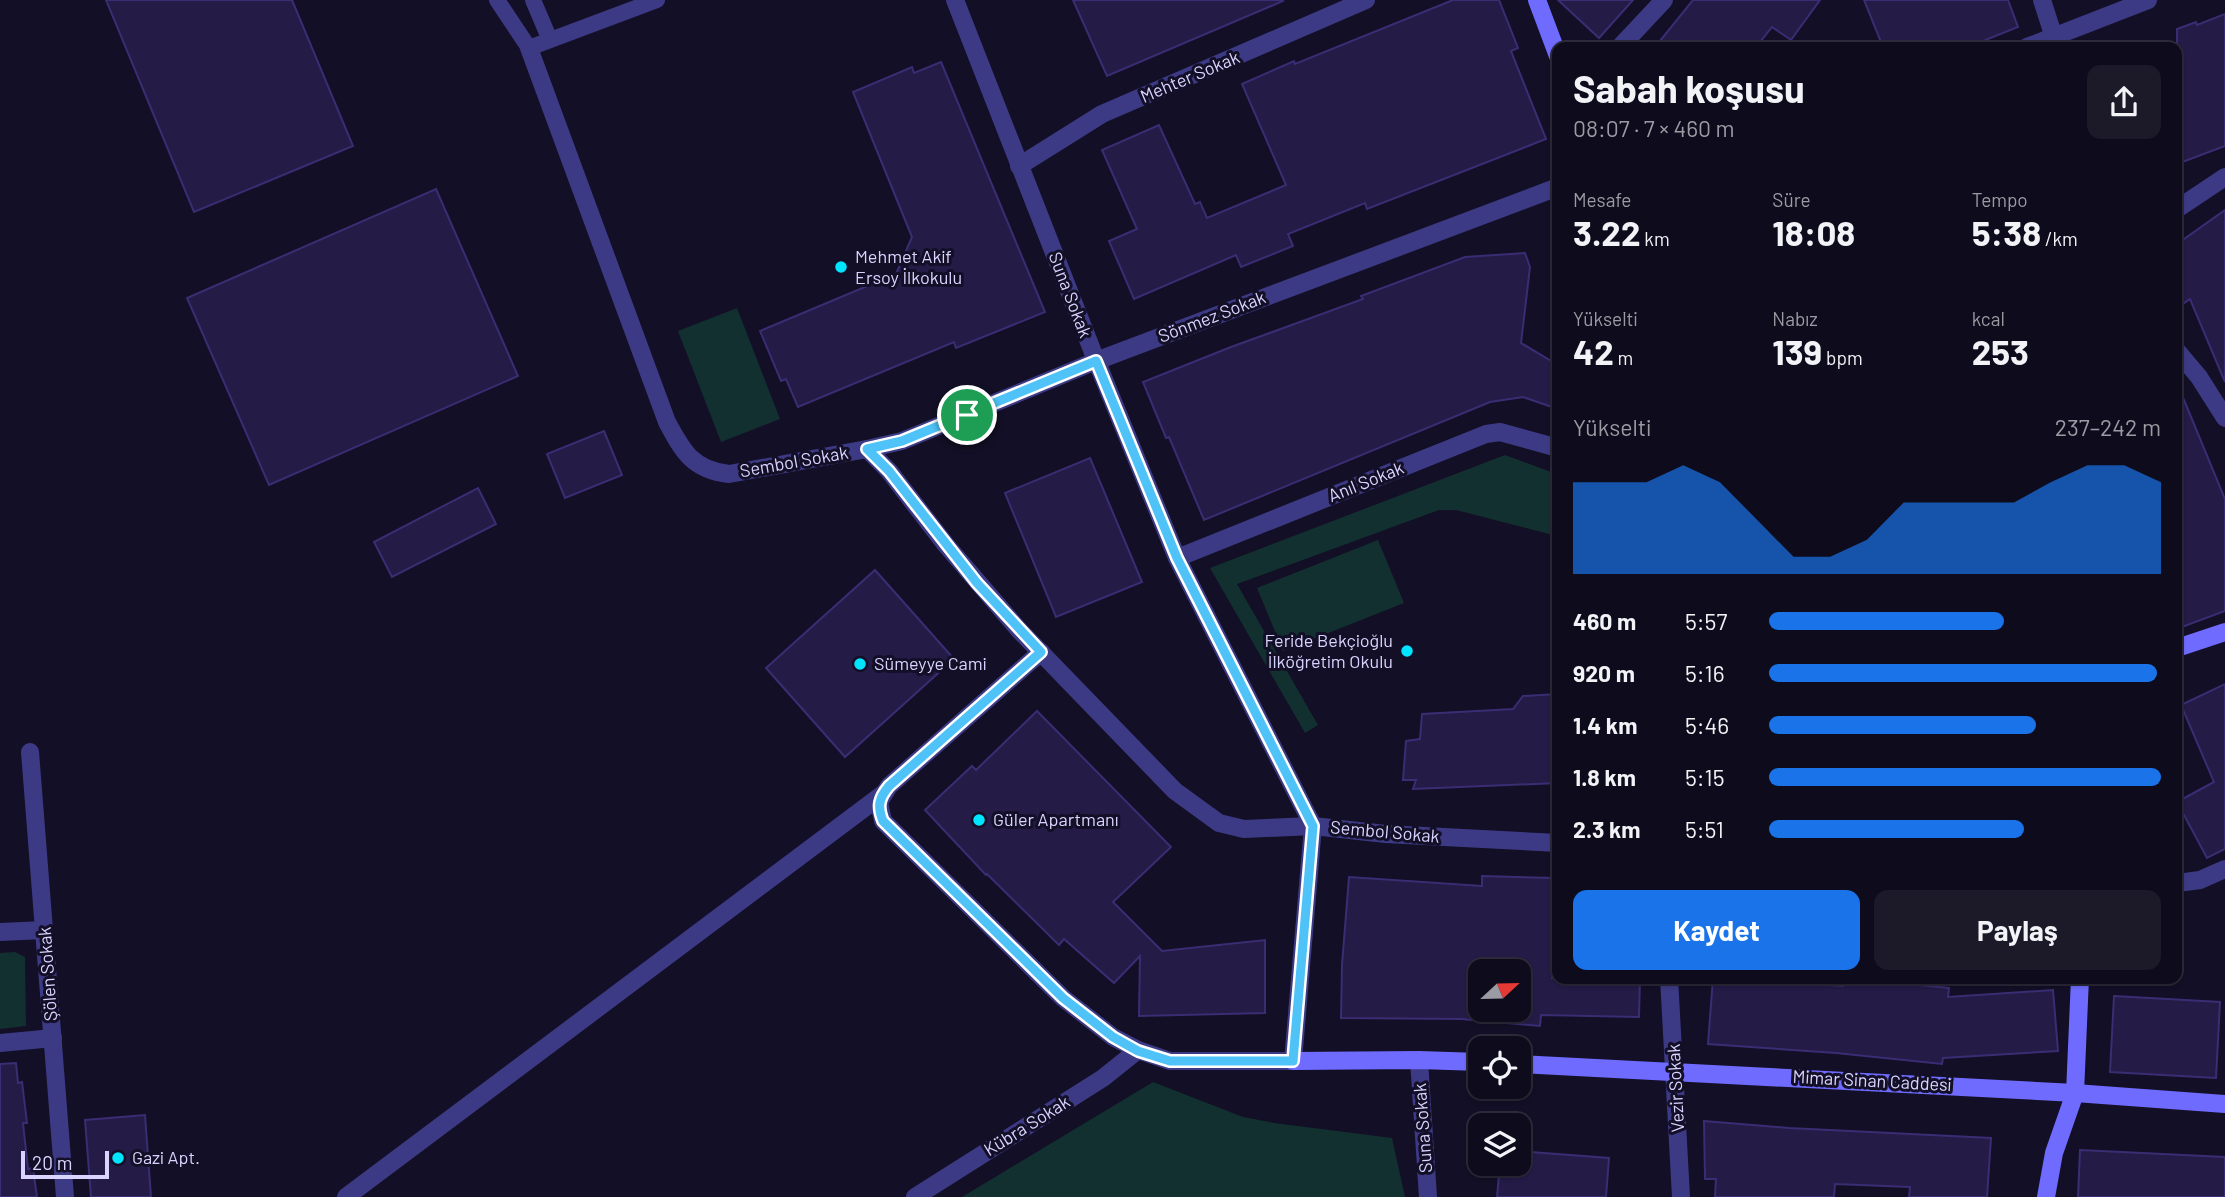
<!DOCTYPE html>
<html lang="tr">
<head>
<meta charset="utf-8">
<style>
  body { margin:0; font-family:Barlow,sans-serif; background:#1c1929; color:#f1f3f6; height:100vh; display:flex; flex-direction:column; font-size:26px; white-space:nowrap }
  * { box-sizing:border-box; margin:0 }
  p { font-size:23px; color:#9b9ba3 }
  .icon { flex:none; width:38px; height:38px; fill:none; stroke:currentColor; stroke-width:2; stroke-linecap:round; stroke-linejoin:round }
  .map { position:relative; flex:1; overflow:hidden }
  .sheet { position:absolute; left:1552px; top:42px; width:630px; height:942px; display:flex; flex-direction:column; background:#0e0b1c; border-radius:14px; box-shadow:0 2px 5px #0004,0 0 0 2px #2e2b3b }
  .sheet>* { flex:none }
  .needle { width:46px; rotate:68deg }
  .tools { position:absolute; left:1468px; top:959px; display:grid; gap:14px }
  .tools a { display:grid; place-items:center; width:63px; height:63px; border-radius:14px; background:#0e0b1c; box-shadow:0 2px 5px #0004,0 0 0 2px #2e2b3b; font-size:35px }
  .scale { position:absolute; left:21px; bottom:18px; width:88px; box-sizing:border-box; padding-left:7px; border:4px solid #d9d4ff; border-top:0; font-size:19px; line-height:24px; white-space:nowrap; color:#d9d4ff; -webkit-text-stroke:5px #130f26; paint-order:stroke }
  .pin { position:absolute; display:grid; place-items:center; width:60px; height:60px; color:#fff; margin:-30px; border:4px solid #fff; border-radius:50%; box-shadow:0 2px 7px #0007 }
  .round { display:grid; place-items:center; flex:none; width:74px; height:74px; border-radius:14px; background:#1c1929 }
  .headline { display:flex; align-items:center; justify-content:space-between; height:119px; padding:0 21px }
  h1 { font-size:38px; font-weight:700; line-height:52px }
  .figures { display:grid; grid-template-columns:repeat(3,1fr); gap:10px; height:119px; padding:7px 21px }
  .figures div { display:grid; align-content:center }
  .figures b { font-size:35px; font-weight:700 }
  .figures small { font-size:19px; font-weight:400 }
  .figures p { font-size:19px }
  .chart { height:196px; padding:14px 21px }
  .chart p { display:flex; justify-content:space-between }
  .chart svg { width:100%; height:126px; margin-top:7px; fill:#1a73e8; opacity:.7 }
  .cta { display:flex; gap:14px; margin-top:auto; padding:14px 21px }
  .cta a { flex:1; height:80px; border-radius:14px; background:#1a73e8; color:#fff; font-size:28px; font-weight:700; line-height:80px; text-align:center }
  .cta a+a { background:#1c1929; color:#f1f3f6 }
  ul { padding:0 21px; list-style:none; font-size:23px }
  li { display:grid; grid-template-columns:112px 84px 1fr; align-items:center; height:52px }
  li i { height:18px; border-radius:9px; background:#1a73e8 }
  .map>svg:first-child { display:block }
  .green { fill:#12302f }
  .building { fill:#241b47; stroke:#3b2d73; stroke-width:2; fill-rule:evenodd }
  .lines { fill:none; stroke-linecap:round; stroke-linejoin:round }
  .lane { stroke:#3d3a85; stroke-width:16 }
  .street { stroke:#3d3a85; stroke-width:18 }
  .secondary { stroke:#6f6bff; stroke-width:18 }
  .route-casing { stroke:#fff; stroke-width:14 }
  .route { stroke:#4fc3f7; stroke-width:9 }
  .poi-dot { fill:#00e5ff; stroke:#130f26; stroke-width:2.5 }
  .labels { text-anchor:middle; stroke-width:6; stroke-linejoin:round; paint-order:stroke }
  .street-label { font-size:18px; fill:#d9d4ff; stroke:#130f26 }
  .poi-label { font-size:18px; fill:#d9d4ff; stroke:#130f26; text-anchor:start }
</style>
</head>
<body>
<div class="map">
<svg width="2225" height="1197" viewBox="0 0 2225 1197">
  <rect width="100%" height="100%" fill="#130f26"/>
  <g class="green">
    <polygon points="737,308 780,419 721,442 678,331"/>
    <polygon points="1505,455 1557,474 1557,536 1456,510 1439,510 1237,584 1318,725 1305,733 1210,568"/>
    <polygon points="1378,540 1404,603 1283,651 1257,588"/>
    <polygon points="15,952 25,957 26,1026 0,1029 0,953"/>
    <polygon points="1153,1082 1243,1117 1274,1123 1392,1138 1405,1197 962,1197"/>
  </g>
  <g class="building">
    <polygon points="106,0 292,0 353,146 194,212"/>
    <polygon points="1073,0 1282,0 1283,1 1107,76"/>
    <polygon points="1453,0 1499,0 1518,48 1511,51 1546,139 1367,209 1365,203 1288,234 1293,246 1241,267 1236,255 1134,299 1109,241 1137,229 1102,150 1159,125 1195,204 1200,202 1207,218 1286,185 1242,84 1294,61 1295,64"/>
    <polygon points="1558,0 1633,0 1599,38"/>
    <polygon points="1693,0 1820,0 1791,40 1772,27 1756,47 1655,47"/>
    <polygon points="1864,0 2008,0 2018,27 1968,47 1883,47"/>
    <polygon points="2225,14 2225,146 2177,164 2177,29 2196,22 2197,25"/>
    <polygon points="941,62 1045,312 956,348 954,342 798,407 786,379 781,381 760,331 896,274 912,237 853,92 912,67 914,73"/>
    <polygon points="436,189 518,376 269,485 187,298"/>
    <polygon points="2225,210 2225,382 2190,299 2177,308 2177,244"/>
    <polygon points="1525,253 1530,267 1521,343 1558,365 1558,409 1523,397 1490,402 1204,520 1169,437 1166,438 1143,382 1231,347 1363,299 1361,296 1465,257"/>
    <polygon points="2177,383 2225,499 2225,611 2182,627 2177,613"/>
    <polygon points="604,431 622,475 565,498 547,454"/>
    <polygon points="1090,458 1142,582 1056,617 1005,493"/>
    <polygon points="478,488 496,524 392,577 374,542"/>
    <polygon points="875,570 954,659 845,757 766,668"/>
    <polygon points="2225,684 2225,849 2207,858 2177,802 2214,782 2181,705"/>
    <polygon points="1558,694 1558,783 1413,789 1416,780 1403,780 1406,741 1420,739 1422,714 1513,709 1523,696"/>
    <polygon points="1037,711 1171,847 1113,902 1162,951 1265,940 1265,1013 1139,1016 1140,956 1114,983 1064,939 1059,945 987,874 986,875 925,810 972,766 976,770"/>
    <path d="M1482,876L1554,878L1552,978H1640L1639,1017L1541,1015L1540,1026L1461,1019L1341,1018L1342,965L1349,877L1482,886ZM1480,971H1519V1010H1480Z"/>
    <polygon points="1713,978 1843,986 1843,978 1848,978 1949,988 1948,997 2053,990 2058,1051 1943,1058 1942,1064 1836,1053 1708,1044"/>
    <polygon points="2114,996 2220,1002 2216,1078 2110,1072"/>
    <polygon points="16,1063 18,1083 22,1082 27,1123 23,1123 28,1169 33,1168 37,1197 0,1197 0,1064"/>
    <polygon points="145,1115 151,1197 91,1197 85,1120"/>
    <polygon points="1704,1121 1789,1128 1991,1138 1987,1197 1909,1197 1910,1187 1835,1184 1834,1197 1715,1197 1716,1179 1705,1179"/>
    <polygon points="2080,1150 2225,1157 2225,1197 2078,1197"/>
    <polygon points="1519,1151 1609,1158 1606,1197 1497,1197 1500,1164 1519,1164"/>
  </g>
  <g class="lines">
    <g class="lane">
      <polyline points="497,0 529,48 657,0"/>
      <polyline points="533,0 550,40"/>
    </g>
    <g class="street">
      <polyline points="955,0 1094,355 1177,558 1313,826 1293,1061 1170,1061 1138,1050 1113,1037 1063,998 883,821 879,802 889,786 1041,652"/>
      <polyline points="2042,0 2057,47"/>
      <polyline points="1620,47 1664,0"/>
      <polyline points="2027,47 2148,0"/>
      <path d="M529,48L667,422C683,452 693,470 729,474L867,449L889,471L946,545L1019,630L1175,791L1219,823L1244,829L1313,826L1386,834L1558,843"/>
      <polyline points="1019,166 1102,114 1366,0"/>
      <polyline points="2177,209 2225,177"/>
      <polyline points="2177,351 2199,377 2225,418"/>
      <polyline points="867,449 902,441 1096,361 1558,187"/>
      <polyline points="1177,558 1486,434 1500,432 1558,448"/>
      <polyline points="30,752 65,1197"/>
      <polyline points="2177,883 2200,880 2225,869"/>
      <polyline points="0,932 44,930"/>
      <polyline points="1669,978 1681,1197"/>
      <polyline points="0,1043 53,1038"/>
      <polyline points="1419,1060 1428,1197"/>
      <polyline points="346,1197 883,794"/>
      <polyline points="915,1197 1103,1078 1138,1050"/>
    </g>
    <g class="secondary">
      <polyline points="1537,0 1558,56"/>
      <polyline points="2177,648 2225,632"/>
      <polyline points="1293,1061 1419,1060 1480,1062"/>
      <polyline points="1519,1064 2075,1093 2225,1104"/>
      <polyline points="2046,1197 2054,1153 2075,1093 2080,978"/>
    </g>
  </g>
  <g class="lines">
    <defs>
      <path id="route" d="M1096,361L1177,558L1313,826L1293,1061H1170L1138,1051L1113,1037L1063,998L883,821C877,806 879,798 889,786L1041,652L977,583L889,471L867,449L902,441Z"/>
    </defs>
    <use href="#route" class="route-casing"/>
    <use href="#route" class="route"/>
  </g>
  <g class="poi-dot">
    <circle cx="841" cy="267" r="7"/>
    <circle cx="1407" cy="651" r="7"/>
    <circle cx="860" cy="664" r="7"/>
    <circle cx="979" cy="820" r="7"/>
    <circle cx="118" cy="1158" r="7"/>
  </g>
  <g class="labels">
    <g class="street-label">
      <text transform="translate(1190 77) rotate(-23)" y="6">Mehter Sokak</text>
      <text transform="translate(1070 295) rotate(69)" y="6">Suna Sokak</text>
      <text transform="translate(1212 317) rotate(-21)" y="6">Sönmez Sokak</text>
      <text transform="translate(794 462) rotate(-10)" y="6">Sembol Sokak</text>
      <text transform="translate(1366 482) rotate(-22)" y="6">Anıl Sokak</text>
      <text transform="translate(1385 832) rotate(5)" y="6">Sembol Sokak</text>
      <text transform="translate(48 974) rotate(-94)" y="6">Şölen Sokak</text>
      <text transform="translate(1872 1081) rotate(3)" y="6">Mimar Sinan Caddesi</text>
      <text transform="translate(1676 1088) rotate(-93)" y="6">Vezir Sokak</text>
      <text transform="translate(1027 1126) rotate(-32)" y="6">Kübra Sokak</text>
      <text transform="translate(1423 1128) rotate(-94)" y="6">Suna Sokak</text>
    </g>
    <g class="poi-label">
      <text x="855" y="263">Mehmet Akif<tspan x="855" dy="21">Ersoy İlkokulu</tspan></text>
      <text x="1393" y="647" text-anchor="end">Feride Bekçioğlu<tspan x="1393" dy="21">İlköğretim Okulu</tspan></text>
      <text x="874" y="670">Sümeyye Cami</text>
      <text x="993" y="826">Güler Apartmanı</text>
      <text x="132" y="1164">Gazi Apt.</text>
    </g>
  </g>
</svg>
<div class="tools">
<a><svg class="needle" viewBox="-14 -14 28 28"><path d="M0-13l5 13h-10z" fill="#e53935"/><path d="M0 13l5-13h-10z" fill="#9b9ba3"/></svg></a>
<a><svg class="icon" aria-label="locate" viewBox="0 0 24 24"><circle cx="12" cy="12" r="6"/><path d="M12 2v4M12 18v4M2 12h4M18 12h4"/></svg></a>
<a><svg class="icon" aria-label="layers" viewBox="0 0 24 24"><path d="M12 4l9 5-9 5-9-5zM3 14l9 5 9-5"/></svg></a>
</div>
<div class="scale">20 m</div>
<div class="pin" style="left:967px;top:415px;background:#1e9e55"><svg class="icon" aria-label="arrive" viewBox="0 0 24 24"><path d="M6 21V4h12l-3 4 3 4H6"/></svg></div>
<section class="sheet">
<div class="headline"><div><h1>Sabah koşusu</h1><p>08:07 · 7 × 460 m</p></div><a class="round"><svg class="icon" aria-label="share" viewBox="0 0 24 24"><path d="M12 15V3M7 8l5-5 5 5M5 13v7h14v-7"/></svg></a></div>
<div class="figures">
<div><p>Mesafe</p><b>3.22<small> km</small></b></div>
<div><p>Süre</p><b>18:08</b></div>
<div><p>Tempo</p><b>5:38<small> /km</small></b></div>
</div>
<div class="figures">
<div><p>Yükselti</p><b>42<small> m</small></b></div>
<div><p>Nabız</p><b>139<small> bpm</small></b></div>
<div><p>kcal</p><b>253</b></div>
</div>
<div class="chart"><p><span>Yükselti</span>237–242 m</p>
<svg viewBox="0 0 160 44" preserveAspectRatio="none"><path d="M0 44V12L10 12L20 12L30 6L40 12L50 25L60 38L70 38L80 32L90 19L100 19L110 19L120 19L130 12L140 6L150 6L160 12V44z"/></svg>
</div>
<ul>
<li><b>460 m</b>5:57<i style="width:60%"></i></li>
<li><b>920 m</b>5:16<i style="width:99%"></i></li>
<li><b>1.4 km</b>5:46<i style="width:68%"></i></li>
<li><b>1.8 km</b>5:15<i style="width:100%"></i></li>
<li><b>2.3 km</b>5:51<i style="width:65%"></i></li>
</ul>
<div class="cta"><a>Kaydet</a><a>Paylaş</a></div>
</section>
</div>
</body>
</html>
